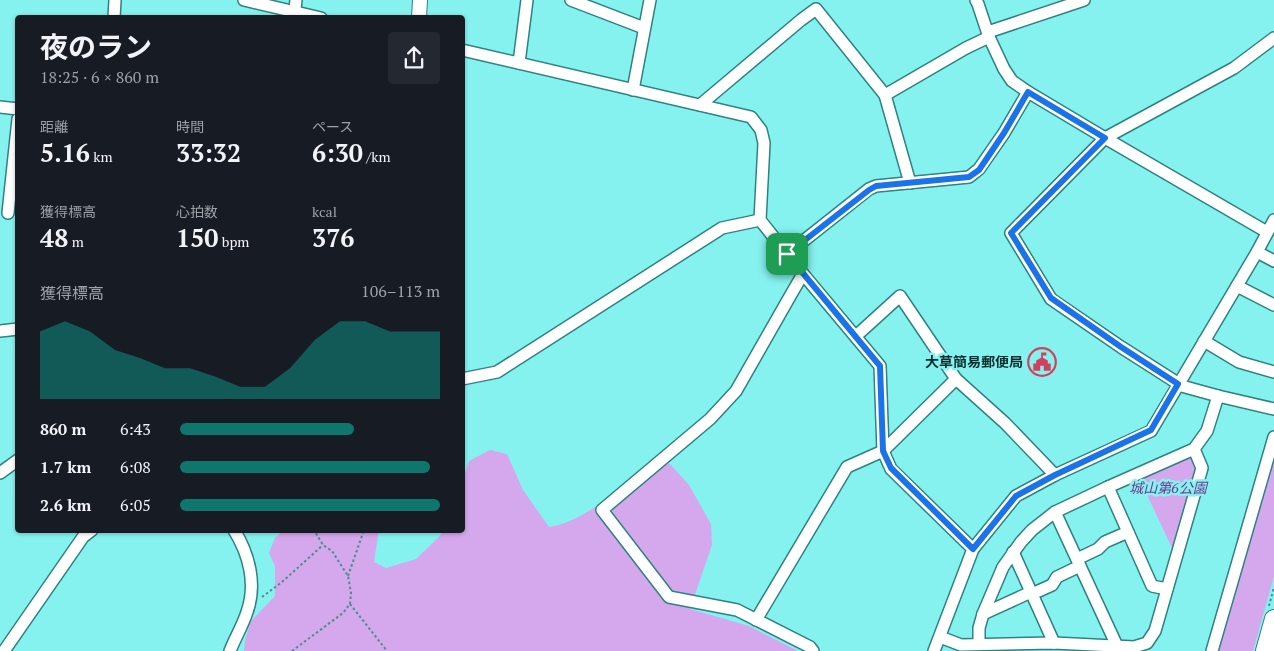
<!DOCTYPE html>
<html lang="ja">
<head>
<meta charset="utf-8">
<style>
  body { margin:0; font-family:"PT Serif","Noto Sans JP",serif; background:#242831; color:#f1f3f6; height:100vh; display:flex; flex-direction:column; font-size:19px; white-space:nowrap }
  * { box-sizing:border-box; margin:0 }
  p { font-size:16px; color:#9ea1a6 }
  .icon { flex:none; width:28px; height:28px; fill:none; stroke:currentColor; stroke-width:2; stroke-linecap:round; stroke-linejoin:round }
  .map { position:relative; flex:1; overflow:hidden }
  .details { position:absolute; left:15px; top:15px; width:450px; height:518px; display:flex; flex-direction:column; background:#171b24; border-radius:5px; box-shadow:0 1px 4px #0004 }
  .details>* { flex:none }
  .pin { position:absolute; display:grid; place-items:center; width:42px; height:42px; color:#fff; margin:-21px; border-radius:10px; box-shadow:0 2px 8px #0006 }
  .round { display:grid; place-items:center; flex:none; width:52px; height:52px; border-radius:5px; background:#242831 }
  .summary { display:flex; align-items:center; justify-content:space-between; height:85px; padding:0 25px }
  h1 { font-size:28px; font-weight:700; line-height:38px }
  .stats { display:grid; grid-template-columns:repeat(3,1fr); gap:8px; height:85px; padding:5px 25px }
  .stats div { display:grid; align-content:center }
  .stats b { font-size:25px; font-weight:700 }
  .stats small { font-size:14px; font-weight:400 }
  .stats p { font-size:14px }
  .chart { height:140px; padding:10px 25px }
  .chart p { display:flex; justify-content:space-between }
  .chart svg { width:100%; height:90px; margin-top:5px; fill:#0f766e; opacity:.7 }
  ul { padding:0 25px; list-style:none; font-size:16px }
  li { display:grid; grid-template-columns:80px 60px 1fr; align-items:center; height:38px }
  li i { height:12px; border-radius:6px; background:#0f766e }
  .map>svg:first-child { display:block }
  .green { fill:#d5a7ed }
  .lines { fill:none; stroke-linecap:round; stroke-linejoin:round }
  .minor-casing { stroke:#2d8382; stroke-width:14 }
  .tertiary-casing { stroke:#2d8382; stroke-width:16 }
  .trunk-casing { stroke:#2d8382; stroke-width:20 }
  .path { stroke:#478f8e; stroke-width:2; stroke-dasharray:2.5 2.5; stroke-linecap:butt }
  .minor { stroke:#fff; stroke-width:11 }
  .tertiary { stroke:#fff; stroke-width:14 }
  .trunk { stroke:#fff; stroke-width:18 }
  .route-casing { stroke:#fff; stroke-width:10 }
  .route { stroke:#1a73e8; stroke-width:6 }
  .labels { text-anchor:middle; stroke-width:5; stroke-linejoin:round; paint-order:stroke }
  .poi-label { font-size:14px; font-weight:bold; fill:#082c2c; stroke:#86f2f0; text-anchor:end }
  .park-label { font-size:14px; font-style:italic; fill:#73358f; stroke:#86f2f0 }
</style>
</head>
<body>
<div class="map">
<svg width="1274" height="651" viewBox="0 0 1274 651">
  <rect width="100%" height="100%" fill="#86f2f0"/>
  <g class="green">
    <path d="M490,450L507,454L523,490L549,527C588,521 622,485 653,460L670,464L689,485L711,524L712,545L690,609L749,626L798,651H244L245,640L251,621L275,596V566L269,553L275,538L284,530H379L374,562L386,568L416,559L439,537L443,530H462L463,480L469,461Z"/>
    <polygon points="1274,455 1274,576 1253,651 1218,651"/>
    <path d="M1187,457C1193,459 1196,462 1196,468L1173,550L1139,478Z"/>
  </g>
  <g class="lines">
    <defs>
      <g id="minor">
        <polyline points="244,0 321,18"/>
        <polyline points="571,0 644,28"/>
        <polyline points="976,0 978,4 989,37 1004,69 1012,81 1028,92 1105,138 1267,232"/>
        <polyline points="114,18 115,0"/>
        <polyline points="294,18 296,0"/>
        <polyline points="988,32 1084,0"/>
        <polyline points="462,50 751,117 761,130 764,143 760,220 803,274 880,366 883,451 891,469 973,549"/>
        <polyline points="519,63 527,0"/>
        <polyline points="633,90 650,0"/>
        <polyline points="885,95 966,48 989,37"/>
        <polyline points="700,105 801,20 816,9 885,95 910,183"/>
        <polyline points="0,107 18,109"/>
        <polyline points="8,213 18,119"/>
        <polyline points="1257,252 1274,261"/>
        <polyline points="787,254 869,189 876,186 969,177 979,169 1004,133 1028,92"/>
        <polyline points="803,274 793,291 736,391 710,419 602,510 669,597 737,610 810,647 813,651"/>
        <polyline points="1237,286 1274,305"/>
        <polyline points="0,331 18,329"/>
        <polyline points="856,336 900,296 956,379 1005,423 1055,475"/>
        <polyline points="1204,341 1239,362 1274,372"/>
        <polyline points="462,379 497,372 722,228 760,220"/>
        <polyline points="1179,384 1121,347 1051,299 1011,233 1105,138 1234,68 1274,38"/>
        <polyline points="1178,385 1218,396 1274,409"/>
        <polyline points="0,473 18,460"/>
        <polyline points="1108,487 1152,586 1167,589"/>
        <polyline points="1055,512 1117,646"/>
        <polyline points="1013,552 1054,643"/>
        <polyline points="1077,559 1098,549 1105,542 1128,532"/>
        <polyline points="1032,594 1052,585 1057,577 1080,566"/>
        <polyline points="983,614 1031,592"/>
        <polyline points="756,620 847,467 883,451 956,379"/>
        <polyline points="940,637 961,645 1054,643 1134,647 1147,643 1155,631 1202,468 1194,449"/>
        <polyline points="979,644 979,628 983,614 1003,567 1021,542 1032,530 1055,512 1108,487 1194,449 1207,431 1218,396"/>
        <polyline points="4,651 83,537 92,530"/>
        <path d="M230,651C235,638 243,625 247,612C257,584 249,554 234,530"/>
        <polyline points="934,651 973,549 1016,496 1055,475 1151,431 1257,252 1274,220"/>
        <polyline points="1212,651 1274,437"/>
      </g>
      <polyline id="tertiary" points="419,18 420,0"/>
      <polyline id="trunk" points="1265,651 1274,619"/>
    </defs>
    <use href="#minor" class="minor-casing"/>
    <use href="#tertiary" class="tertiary-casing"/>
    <use href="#trunk" class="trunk-casing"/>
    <g class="path">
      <polyline points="348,576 364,530"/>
      <polyline points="262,597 282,582 323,545"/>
      <polyline points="350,604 387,651"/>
      <polyline points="1269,606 1274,587"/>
      <polyline points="292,651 343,613 350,604 351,593 348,576 332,551 323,545 314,530"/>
    </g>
    <use href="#minor" class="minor"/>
    <use href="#tertiary" class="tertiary"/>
    <use href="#trunk" class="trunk"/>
  </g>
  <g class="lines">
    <defs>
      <polygon id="route" points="1028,92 1105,138 1011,233 1051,298 1121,347 1178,384 1151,430 1055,475 1016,496 973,549 891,468 883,451 880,366 787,254 869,190 876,186 969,177 979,170 1004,133"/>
    </defs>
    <use href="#route" class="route-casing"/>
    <use href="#route" class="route"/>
  </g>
  <defs>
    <symbol id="civic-ring" viewBox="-11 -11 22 22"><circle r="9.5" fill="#86f2f0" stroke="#d1415c" stroke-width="1.5"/><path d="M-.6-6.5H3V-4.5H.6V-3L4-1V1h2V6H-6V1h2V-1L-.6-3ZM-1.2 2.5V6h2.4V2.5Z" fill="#d1415c"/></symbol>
  </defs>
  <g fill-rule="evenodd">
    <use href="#civic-ring" x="1026" y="346" width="32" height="32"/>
  </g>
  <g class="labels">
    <g class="poi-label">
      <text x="1023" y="367">大草簡易郵便局</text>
    </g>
    <g class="park-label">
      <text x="1168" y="493">城山第6公園</text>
    </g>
  </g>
</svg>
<div class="pin" style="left:787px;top:254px;background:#1e9e55"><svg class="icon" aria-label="arrive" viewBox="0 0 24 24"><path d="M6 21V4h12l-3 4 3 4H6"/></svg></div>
<section class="details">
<div class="summary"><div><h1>夜のラン</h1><p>18:25 · 6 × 860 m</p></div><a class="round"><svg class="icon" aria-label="share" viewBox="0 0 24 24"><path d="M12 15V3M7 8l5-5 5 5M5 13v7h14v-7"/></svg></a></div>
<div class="stats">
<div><p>距離</p><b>5.16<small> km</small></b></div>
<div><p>時間</p><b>33:32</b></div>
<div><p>ペース</p><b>6:30<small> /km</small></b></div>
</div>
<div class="stats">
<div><p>獲得標高</p><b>48<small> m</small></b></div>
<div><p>心拍数</p><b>150<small> bpm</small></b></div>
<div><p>kcal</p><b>376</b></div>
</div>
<div class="chart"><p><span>獲得標高</span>106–113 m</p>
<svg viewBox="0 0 160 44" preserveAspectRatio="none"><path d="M0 44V11L10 6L20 11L30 20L40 24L50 29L60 29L70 33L80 38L90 38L100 29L110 15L120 6L130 6L140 11L150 11L160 11V44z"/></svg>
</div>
<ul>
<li><b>860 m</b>6:43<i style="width:67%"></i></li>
<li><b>1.7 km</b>6:08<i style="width:96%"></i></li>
<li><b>2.6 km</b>6:05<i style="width:100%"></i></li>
</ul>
</section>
</div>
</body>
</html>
